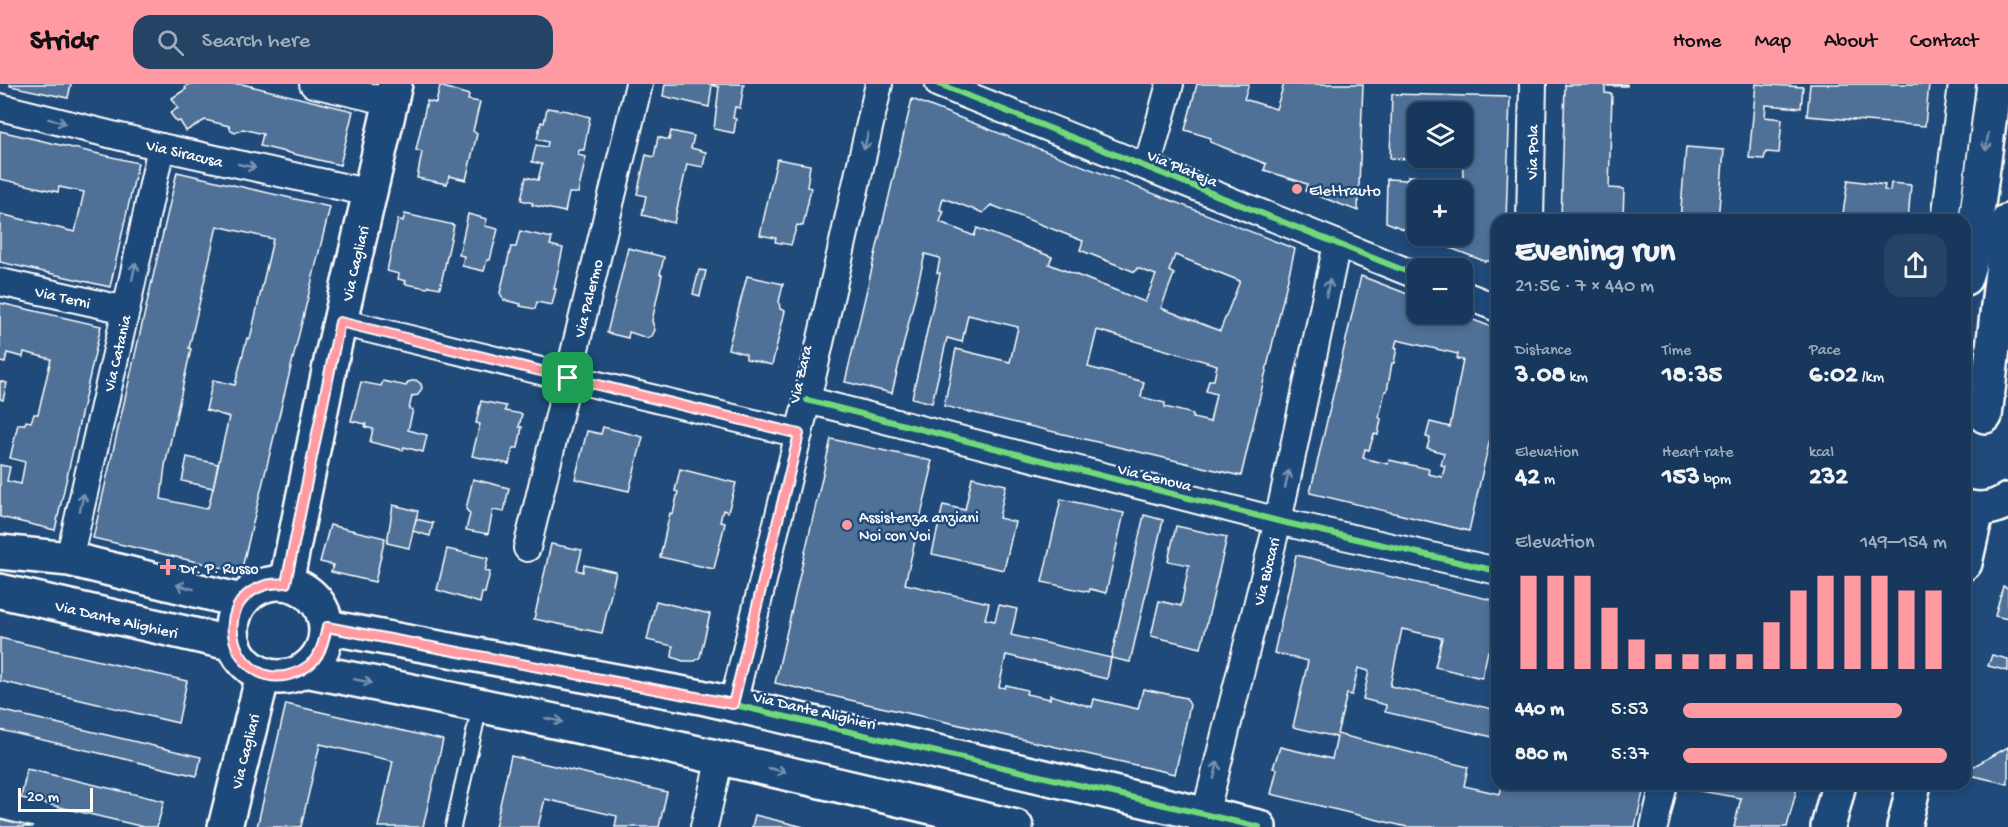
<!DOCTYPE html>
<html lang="en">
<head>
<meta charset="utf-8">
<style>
  body { margin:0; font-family:"Gochi Hand",sans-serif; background:#244365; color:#f1f3f6; height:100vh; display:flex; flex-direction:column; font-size:22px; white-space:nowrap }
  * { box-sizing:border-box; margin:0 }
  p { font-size:20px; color:#9eacbb }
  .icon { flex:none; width:33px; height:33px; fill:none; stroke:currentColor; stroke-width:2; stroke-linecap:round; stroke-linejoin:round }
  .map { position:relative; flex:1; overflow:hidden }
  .sheet { position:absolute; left:1491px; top:130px; width:480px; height:576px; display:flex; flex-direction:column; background:#17385c; border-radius:18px; box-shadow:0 3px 9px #0003,0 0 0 2px #365272 }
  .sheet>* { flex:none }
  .controls { position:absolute; left:1407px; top:18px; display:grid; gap:12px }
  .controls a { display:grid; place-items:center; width:66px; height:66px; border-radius:12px; background:#17385c; box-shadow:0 3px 9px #0003,0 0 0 2px #365272; font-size:30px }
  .scale { position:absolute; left:18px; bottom:15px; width:75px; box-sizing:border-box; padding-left:6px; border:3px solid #fff; border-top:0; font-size:16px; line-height:21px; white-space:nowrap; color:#fff; -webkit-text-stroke:4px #1f4a7a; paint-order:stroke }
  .pin { position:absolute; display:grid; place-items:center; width:51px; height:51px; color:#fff; margin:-26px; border-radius:12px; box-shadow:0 3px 9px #0006 }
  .round { display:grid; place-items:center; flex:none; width:63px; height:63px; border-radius:18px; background:#244365 }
  .overview { display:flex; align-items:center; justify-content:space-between; height:102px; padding:0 24px }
  h1 { font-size:33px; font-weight:700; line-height:45px }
  .figures { display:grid; grid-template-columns:repeat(3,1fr); gap:9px; height:102px; padding:6px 24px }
  .figures div { display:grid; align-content:center }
  .figures b { font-size:26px; font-weight:700 }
  .figures small { font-size:16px; font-weight:400 }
  .figures p { font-size:16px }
  .chart { height:168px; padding:12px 24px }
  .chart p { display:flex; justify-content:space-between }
  .chart svg { width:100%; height:108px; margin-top:6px; stroke:#ff9aa2; stroke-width:6 }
  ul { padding:0 24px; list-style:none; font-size:20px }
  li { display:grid; grid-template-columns:96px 72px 1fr; align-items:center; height:45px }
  li i { height:15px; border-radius:8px; background:#ff9aa2 }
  header { display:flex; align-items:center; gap:36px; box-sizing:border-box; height:84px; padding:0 30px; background:#ff9aa2; color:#111 }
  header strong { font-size:28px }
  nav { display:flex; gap:33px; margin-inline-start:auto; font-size:21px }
  .search { width:420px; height:54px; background:#244365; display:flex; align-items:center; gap:15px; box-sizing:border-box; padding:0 21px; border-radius:18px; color:#9eacbb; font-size:22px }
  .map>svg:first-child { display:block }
  .building { fill:#507197; stroke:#fff; stroke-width:1.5; fill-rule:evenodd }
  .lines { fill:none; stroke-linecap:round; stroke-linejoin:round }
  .service-casing { stroke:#fff; stroke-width:18 }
  .minor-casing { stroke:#fff; stroke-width:30 }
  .tertiary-casing { stroke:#fff; stroke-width:38 }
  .secondary-casing { stroke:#fff; stroke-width:38 }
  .service { stroke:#1f4a7a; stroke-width:14 }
  .minor { stroke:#1f4a7a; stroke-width:26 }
  .tertiary { stroke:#1f4a7a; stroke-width:33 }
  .secondary { stroke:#1f4a7a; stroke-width:33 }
  .cycleway-casing { stroke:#1f4a7a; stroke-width:10 }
  .cycleway { stroke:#71d979; stroke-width:6 }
  .oneway { stroke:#7992af }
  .route-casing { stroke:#fff; stroke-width:12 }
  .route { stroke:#ff9aa2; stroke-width:8 }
  .poi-dot { fill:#ff9aa2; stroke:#1f4a7a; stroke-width:2 }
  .labels { text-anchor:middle; stroke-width:5; stroke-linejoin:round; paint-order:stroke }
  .street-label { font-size:16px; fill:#fff; stroke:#1f4a7a }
  .poi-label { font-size:16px; fill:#fff; stroke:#1f4a7a; text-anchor:start }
</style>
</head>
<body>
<header>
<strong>Stridr</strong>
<div class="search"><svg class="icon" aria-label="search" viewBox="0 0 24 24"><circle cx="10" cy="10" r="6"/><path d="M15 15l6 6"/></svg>Search here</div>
<nav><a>Home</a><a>Map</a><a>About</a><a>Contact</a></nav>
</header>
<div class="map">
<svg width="2008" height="743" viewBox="0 0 2008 743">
  <rect width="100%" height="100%" fill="#1f4a7a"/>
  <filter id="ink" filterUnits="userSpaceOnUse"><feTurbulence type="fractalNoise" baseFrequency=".0167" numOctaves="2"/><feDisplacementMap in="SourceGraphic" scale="12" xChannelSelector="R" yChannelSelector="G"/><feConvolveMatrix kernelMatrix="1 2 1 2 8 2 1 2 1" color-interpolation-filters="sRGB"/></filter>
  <g filter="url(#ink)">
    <g class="building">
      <polygon points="10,0 71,0 68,14 10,2"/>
      <polygon points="189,0 242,0 353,27 340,81 260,62 263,50 243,45 235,49 231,47 229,42 205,36 186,47 180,37 177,38 170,29 178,24 172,14 186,5 185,3"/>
      <polygon points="665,0 744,0 740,24 735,23 733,34 736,35 734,49 714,45 719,3 712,1 709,23 663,12"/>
      <polygon points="1197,0 1249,0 1244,15 1276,25 1284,0 1363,0 1358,127 1305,107 1307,100 1264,86 1266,80 1210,58 1211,54 1185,46"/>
      <polygon points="1627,0 1627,2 1605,2 1605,9 1612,10 1609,104 1624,105 1623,133 1606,132 1606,136 1561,136 1565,1"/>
      <polygon points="1756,0 1803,3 1801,24 1766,21 1765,33 1782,35 1779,69 1766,68 1764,75 1749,74"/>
      <polygon points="1810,0 1929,0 1925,42 1807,32"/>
      <polygon points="440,2 469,11 468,16 480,18 473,47 477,50 466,96 449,92 447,100 417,94 422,68 416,66 427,17 436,19"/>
      <polygon points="1392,10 1510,13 1506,136 1497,136 1497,177 1484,177 1419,152 1462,152 1462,121 1467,121 1468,100 1463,100 1462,28 1418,28 1418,52 1411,52 1410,75 1390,74"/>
      <path d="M912,15L1295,165L1241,392L944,322L956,265L1010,278L1018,243L968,231L962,258L947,254L932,319L912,314L940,189H937L940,174L925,170L892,309L845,298ZM943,114L983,129L991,121L1083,157L1080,166L1135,188L1137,184L1156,191L1145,218L1049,180L1052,173L977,144L974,152L940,138L944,127L940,126ZM1175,171L1240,197L1220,247L1161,224L1174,190L1169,187ZM1097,246L1217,281L1214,296H1209L1206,307L1216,310L1210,338L1193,334V330L1165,323V319L1141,313L1144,298L1088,283Z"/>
      <polygon points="547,24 568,27 590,33 584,66 579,66 578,71 586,73 578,109 569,109 565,128 532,121 533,119 521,116 526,93 538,96 542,80 532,78 536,61 547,63 548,58 537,55 541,38 544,39"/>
      <polygon points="0,47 138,79 110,203 0,178 0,130 75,148 84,108 59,103 58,108 0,95"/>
      <polygon points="671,47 694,52 691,64 706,68 703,83 687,80 674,139 642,131 646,112 637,110 646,71 654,73 658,53 669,56"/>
      <polygon points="1686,63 1724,66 1718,136 1680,136"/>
      <polygon points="777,75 810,81 807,103 811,104 803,142 797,141 791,161 775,158 776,154 760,151"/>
      <path d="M177,88L330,123L241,488L93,454ZM217,142L273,155L250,255L247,254L235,301L213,296L206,326L229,333L209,421L206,425L161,415L165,382L191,265L189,264Z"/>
      <polygon points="1408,92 1433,93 1432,104 1458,104 1458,106 1418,106 1418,151 1386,138 1387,95 1407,96"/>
      <polygon points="1848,96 1885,101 1884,106 1890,107 1891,99 1911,101 1908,136 1842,136"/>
      <polygon points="405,130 454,141 440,204 429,202 427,204 405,200 406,197 398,195 399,190 387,187 398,135 403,137"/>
      <polygon points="468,130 487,135 485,142 498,145 490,176 487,176 484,187 462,182 464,172 459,171"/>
      <polygon points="520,147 552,154 550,161 563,164 554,205 556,205 552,221 537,218 535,225 520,222 521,220 504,216 500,209 511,163 516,163"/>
      <polygon points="628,164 664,173 660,190 662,191 652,237 655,246 652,252 647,254 629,248 628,254 607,249"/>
      <polygon points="699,186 706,187 700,212 693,210"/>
      <polygon points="747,192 783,200 779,218 780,225 785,227 772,281 746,275 746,270 728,265"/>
      <path d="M1361,192L1418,214V230H1458L1497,245V324L1469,447L1310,409ZM1397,256L1458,270L1457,275L1463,276L1450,343L1430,338L1426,353L1430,354L1427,364L1444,369L1441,381L1445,382L1442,393L1428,390L1429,385L1389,376L1388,380L1363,374L1365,365L1369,366L1374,350L1378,351L1381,335L1379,333L1385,307H1387L1392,279H1394L1397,264L1395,263Z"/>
      <polygon points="0,219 101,242 55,446 0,433 0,381 10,383 7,397 21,400 25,378 10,374 18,340 25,340 26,337 31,338 34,330 38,330 51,275 24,268 23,273 7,269 5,279 0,278"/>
      <polygon points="416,296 421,300 422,304 418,311 412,312 409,325 413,326 408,346 427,351 423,368 404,363 403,366 370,358 373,345 365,343 366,340 351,337 361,298 381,302 383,297 406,302 408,298"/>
      <polygon points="0,297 7,299 3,316 0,315"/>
      <polygon points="481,317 506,322 505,327 522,330 519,343 522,343 518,364 513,364 509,380 472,372 480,340 476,339"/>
      <polygon points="603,343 643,353 629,407 575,395 587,347 601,350"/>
      <polygon points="831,355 932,377 930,384 932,384 905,500 989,519 985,535 995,537 999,521 1017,525 1011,551 1111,574 1107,595 1006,571 999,603 1005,604 1006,601 1027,606 1026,610 1050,615 1050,611 1092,623 1094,615 1138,625 1143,605 1186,614 1190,621 1175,690 775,599"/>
      <polygon points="187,373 218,380 213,404 182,397"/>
      <polygon points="680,385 736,399 728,428 723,426 720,438 725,439 714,485 660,473 670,429 673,430 678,408 675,407"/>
      <polygon points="972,393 1006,401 999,434 1015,438 1004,486 932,470 943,421 965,426"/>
      <polygon points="473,395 509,404 504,428 493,426 488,450 466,446 470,430 466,425"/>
      <polygon points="1061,415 1124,429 1106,509 1090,505 1089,508 1042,498"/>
      <polygon points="393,421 418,427 409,464 387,459"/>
      <polygon points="1144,431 1163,436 1130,578 1111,574"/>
      <polygon points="416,435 433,439 430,452 413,447"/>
      <polygon points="330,441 385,454 375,498 331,488 333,481 320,478"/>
      <polygon points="1176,442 1227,453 1201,564 1151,552 1159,517 1181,522 1189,481 1168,477"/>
      <polygon points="551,460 582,466 577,486 583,488 584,481 616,488 602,549 534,535"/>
      <polygon points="447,465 488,474 485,487 490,488 485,509 482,509 480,519 437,506"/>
      <polygon points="1296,471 1497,517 1497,569 1488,567 1482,594 1435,583 1442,554 1402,545 1390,602 1497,626 1497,654 1385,628 1386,621 1363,615 1369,587 1358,584 1352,611 1347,610 1337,650 1468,683 1464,702 1500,710 1502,700 1645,700 1635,743 1407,743 1271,710 1277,685 1273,684 1280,663 1332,675 1337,653 1293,643 1308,577 1274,569"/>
      <polygon points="2003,502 2008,504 2008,535 1995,532"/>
      <polygon points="656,517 710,530 700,573 695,577 683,577 672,573 673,562 647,556"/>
      <polygon points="0,554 187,597 178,639 0,597"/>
      <polygon points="1992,571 2008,575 2008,587 1988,582"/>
      <polygon points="286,620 443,656 423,743 378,743 393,677 320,660 301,743 257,743"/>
      <polygon points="0,626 201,673 197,692 0,646"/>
      <polygon points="2008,663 2008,700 1965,690 1965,687"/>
      <polygon points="511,672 667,708 659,743 615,743 617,732 545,715 538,743 495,743"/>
      <polygon points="27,685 164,717 157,743 144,743 21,714"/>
      <polygon points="1683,700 1798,700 1787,743 1734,743 1741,714 1682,704"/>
      <polygon points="755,731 804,743 752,743"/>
      <polygon points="0,735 33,743 0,743"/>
    </g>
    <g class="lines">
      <defs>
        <polyline id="service" points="453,743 480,622"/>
        <g id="minor">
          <polyline points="313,0 391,18"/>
          <polyline points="939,0 1418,192"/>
          <polyline points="0,23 161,63 370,109"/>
          <polyline points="1147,83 1170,0"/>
          <polyline points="1530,136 1533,0"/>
          <polyline points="1945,136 1962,0"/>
          <polyline points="0,198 126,226"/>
          <polyline points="1462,210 1497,224"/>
          <polyline points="340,238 799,350"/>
          <polyline points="807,316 1278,437 1497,487"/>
          <polyline points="527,464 639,0"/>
          <polyline points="69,475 126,226 161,63"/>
          <polyline points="733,620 807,316 879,0"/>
          <polyline points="704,743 720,673"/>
          <polyline points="1202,743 1278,437 1337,160"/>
          <polyline points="1654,743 1664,700"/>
        </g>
        <g id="tertiary">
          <polyline points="0,468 69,475 241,517"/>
          <polyline points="286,499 332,272 395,0"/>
          <polyline points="0,507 234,560"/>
          <polyline points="327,543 701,613 1259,743"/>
          <path d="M305,586C544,632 780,687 1016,743"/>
          <polyline points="225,743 263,591"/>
        </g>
        <g id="secondary">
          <polyline points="1965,194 1971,174 1994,0"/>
          <polyline points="1985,332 2008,137"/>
          <path d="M1965,423C1981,427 1994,425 2008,416"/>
          <polyline points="1965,479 1977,426"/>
          <circle cx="279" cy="546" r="47"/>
          <polyline points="1828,743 1839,700"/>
          <polyline points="1904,743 1914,700"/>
        </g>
      </defs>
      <use href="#service" class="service-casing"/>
      <use href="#minor" class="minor-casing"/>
      <use href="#tertiary" class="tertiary-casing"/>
      <use href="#secondary" class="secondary-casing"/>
      <use href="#service" class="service"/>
      <use href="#minor" class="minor"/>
      <use href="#tertiary" class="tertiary"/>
      <use href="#secondary" class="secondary"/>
      <defs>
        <g id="cycleway">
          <polyline points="939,0 1418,192"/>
          <polyline points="807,316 1278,437 1497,487"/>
          <polyline points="327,543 701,613 1259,743"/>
        </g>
      </defs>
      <use href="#cycleway" class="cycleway-casing"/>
      <use href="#cycleway" class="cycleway"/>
    </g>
    <defs><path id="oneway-shaft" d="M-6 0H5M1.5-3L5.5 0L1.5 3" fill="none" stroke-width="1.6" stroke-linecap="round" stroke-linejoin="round" transform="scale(1.5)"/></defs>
    <g class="oneway">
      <use href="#oneway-shaft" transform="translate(57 37) rotate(14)"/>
      <use href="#oneway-shaft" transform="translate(866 57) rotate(103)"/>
      <use href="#oneway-shaft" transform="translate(1987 58) rotate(98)"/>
      <use href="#oneway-shaft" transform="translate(247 82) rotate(13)"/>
      <use href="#oneway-shaft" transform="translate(134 187) rotate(-78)"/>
      <use href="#oneway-shaft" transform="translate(1328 204) rotate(-78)"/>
      <use href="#oneway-shaft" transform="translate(1287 395) rotate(-78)"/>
      <use href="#oneway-shaft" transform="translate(82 418) rotate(-77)"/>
      <use href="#oneway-shaft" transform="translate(185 503) rotate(-166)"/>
      <use href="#oneway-shaft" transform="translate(363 597) rotate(11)"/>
      <use href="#oneway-shaft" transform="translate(554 636) rotate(12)"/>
      <use href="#oneway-shaft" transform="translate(777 686) rotate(13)"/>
      <use href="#oneway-shaft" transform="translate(1216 686) rotate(-76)"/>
    </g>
  </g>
  <g class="lines" filter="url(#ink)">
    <defs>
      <path id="route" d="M340,238L799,350L733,620L327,543C322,566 318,580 295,589C238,611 205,522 263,502C270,499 279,500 286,499Z"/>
    </defs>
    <use href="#route" class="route-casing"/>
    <use href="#route" class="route"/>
  </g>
  <g class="poi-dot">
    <circle cx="1297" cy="105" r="6"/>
    <circle cx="847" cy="441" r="6"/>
    <path d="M165 474h6v6h6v6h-6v6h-6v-6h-6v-6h6z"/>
  </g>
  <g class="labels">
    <g class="street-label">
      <text transform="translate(185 68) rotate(13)" y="6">Via Siracusa</text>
      <text transform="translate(1531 68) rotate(-89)" y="6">Via Pola</text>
      <text transform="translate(1183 83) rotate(22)" y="6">Via Plateja</text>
      <text transform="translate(354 179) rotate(-77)" y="6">Via Cagliari</text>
      <text transform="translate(63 212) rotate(13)" y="6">Via Terni</text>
      <text transform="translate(587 214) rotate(-76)" y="6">Via Palermo</text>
      <text transform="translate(116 269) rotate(-77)" y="6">Via Catania</text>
      <text transform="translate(799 290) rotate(-77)" y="6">Via Zara</text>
      <text transform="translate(1155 392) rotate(14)" y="6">Via Genova</text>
      <text transform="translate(1265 487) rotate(-76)" y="6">Via Bùccari</text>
      <text transform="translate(117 534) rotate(13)" y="6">Via Dante Alighieri</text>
      <text transform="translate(815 625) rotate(13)" y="6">Via Dante Alighieri</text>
      <text transform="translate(244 667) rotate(-76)" y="6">Via Cagliari</text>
    </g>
    <g class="poi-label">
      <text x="1309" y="111">Elettrauto</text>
      <text x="859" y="438">Assistenza anziani<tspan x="859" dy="18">Noi con Voi</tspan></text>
      <text x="180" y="489">Dr. P. Russo</text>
    </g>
  </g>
</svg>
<div class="controls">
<a><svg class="icon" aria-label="layers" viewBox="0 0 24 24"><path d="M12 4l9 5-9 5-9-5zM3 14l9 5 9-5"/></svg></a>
<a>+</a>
<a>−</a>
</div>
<div class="scale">20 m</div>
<div class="pin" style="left:568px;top:294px;background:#1e9e55"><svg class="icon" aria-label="arrive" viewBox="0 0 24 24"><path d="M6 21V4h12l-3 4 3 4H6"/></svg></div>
<section class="sheet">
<div class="overview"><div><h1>Evening run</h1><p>21:56 · 7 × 440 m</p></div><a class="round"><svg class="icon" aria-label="share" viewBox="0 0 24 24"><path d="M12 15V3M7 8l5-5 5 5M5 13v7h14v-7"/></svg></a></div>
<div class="figures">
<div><p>Distance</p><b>3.08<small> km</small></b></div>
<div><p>Time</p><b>18:35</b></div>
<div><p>Pace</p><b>6:02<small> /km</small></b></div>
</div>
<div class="figures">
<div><p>Elevation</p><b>42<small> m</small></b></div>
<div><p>Heart rate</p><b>153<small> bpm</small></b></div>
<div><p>kcal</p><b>232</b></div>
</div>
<div class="chart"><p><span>Elevation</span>149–154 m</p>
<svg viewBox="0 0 160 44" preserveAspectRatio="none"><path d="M5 44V6M15 44V6M25 44V6M35 44V19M45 44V32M55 44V38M65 44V38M75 44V38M85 44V38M95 44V25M105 44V12M115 44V6M125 44V6M135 44V6M145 44V12M155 44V12"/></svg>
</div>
<ul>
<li><b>440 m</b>5:53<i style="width:83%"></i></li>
<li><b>880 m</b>5:37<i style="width:100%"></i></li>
</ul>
</section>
</div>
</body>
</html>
